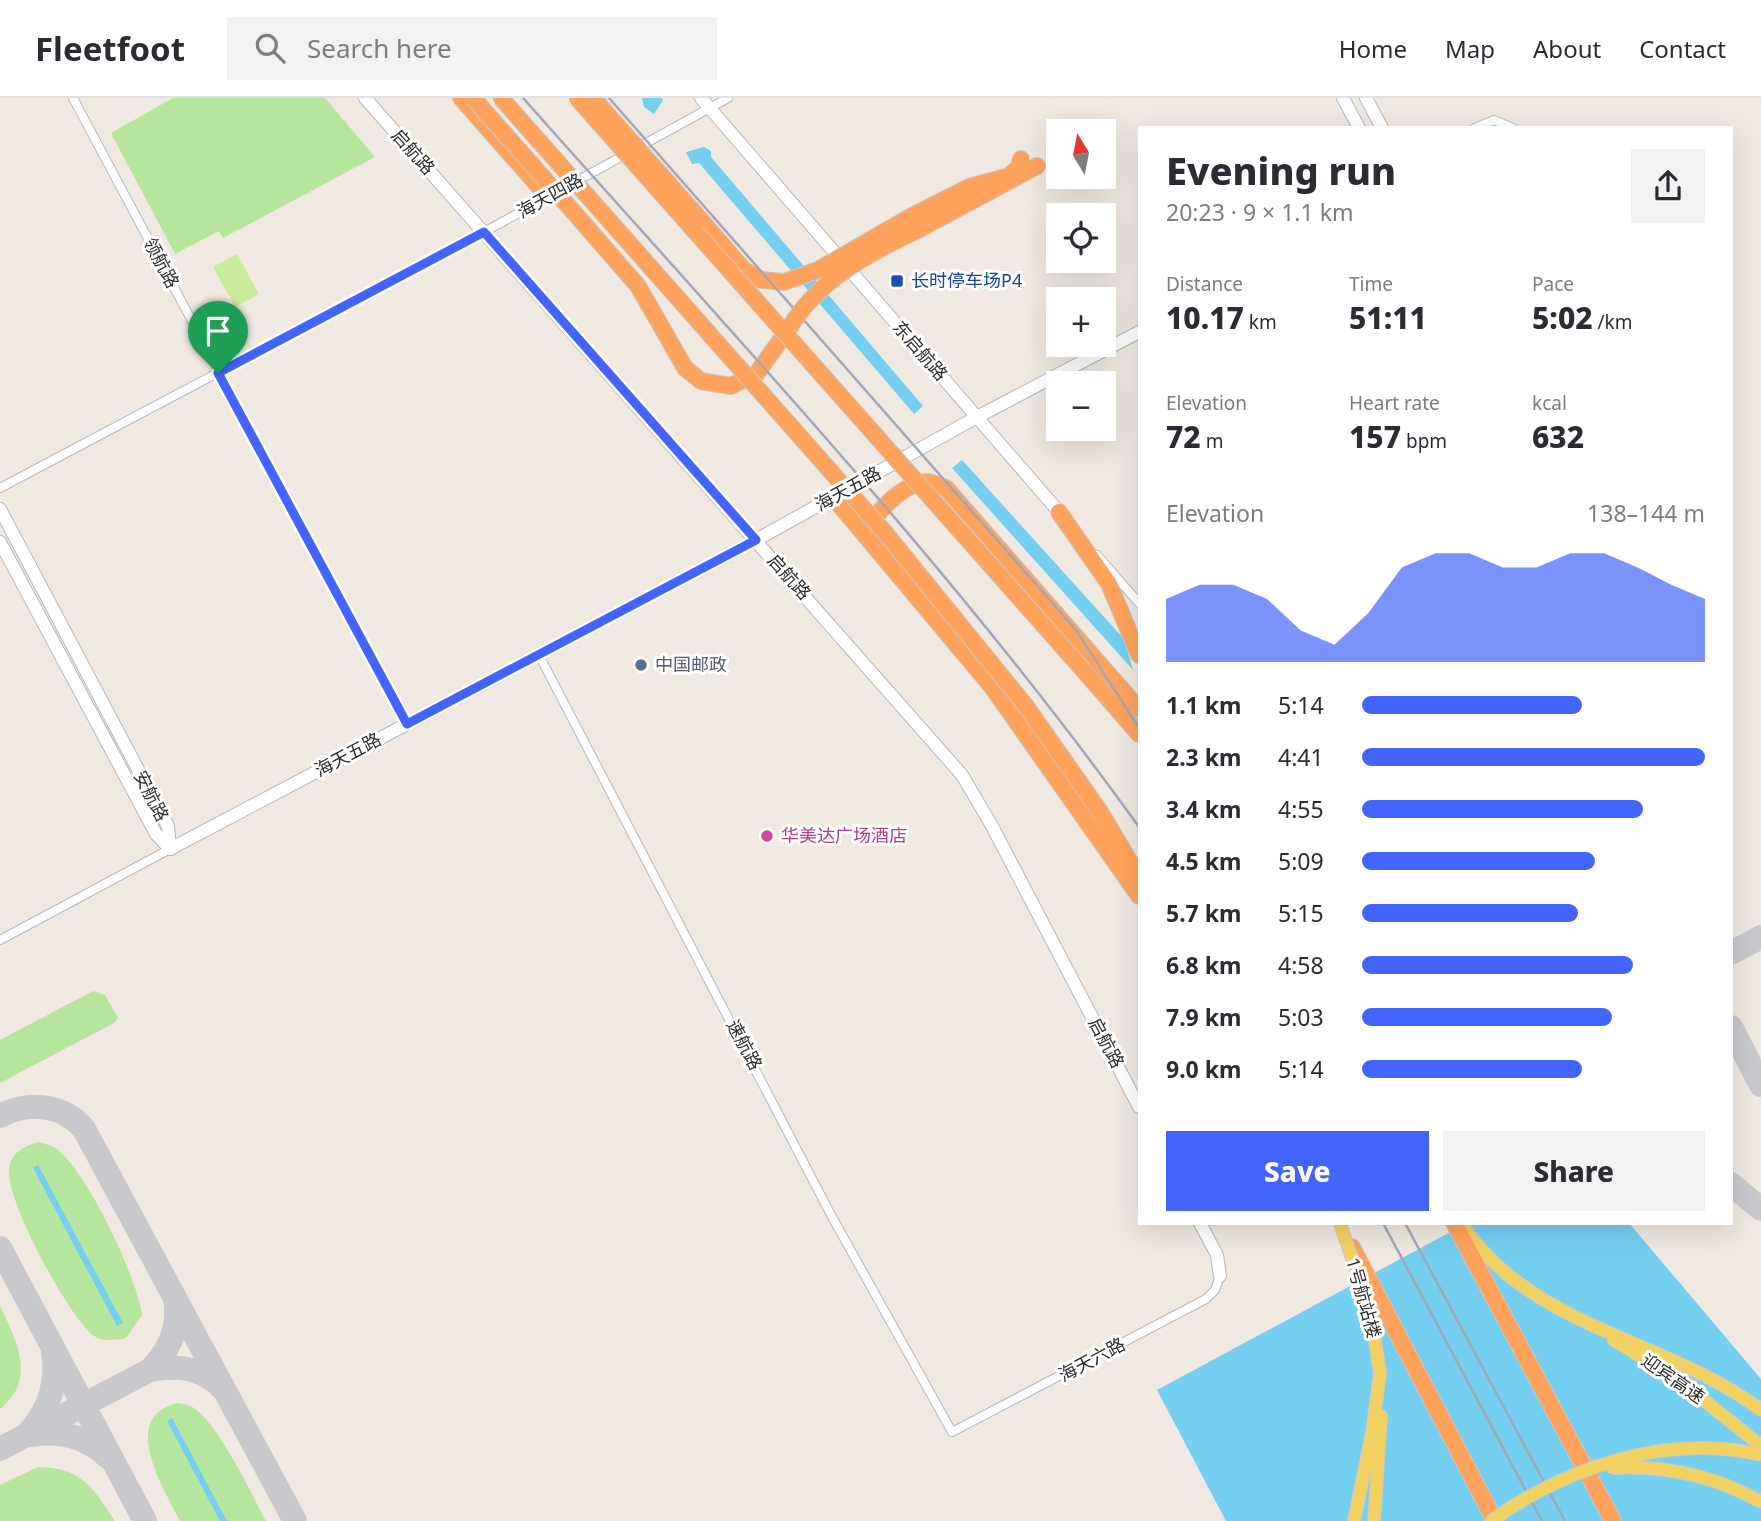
<!DOCTYPE html>
<html lang="en">
<head>
<meta charset="utf-8">
<style>
  body { margin:0; font-family:"Noto Sans","Noto Sans SC",sans-serif; background:#f2f2f3; color:#2b2b33; height:100vh; display:flex; flex-direction:column; font-size:26px; white-space:nowrap }
  * { box-sizing:border-box; margin:0 }
  p { font-size:23px; color:#7c7c81 }
  .icon { flex:none; width:38px; height:38px; fill:none; stroke:currentColor; stroke-width:2; stroke-linecap:round; stroke-linejoin:round }
  .map { position:relative; flex:1; overflow:hidden }
  .panel { position:absolute; left:1138px; top:28px; width:595px; height:1099px; display:flex; flex-direction:column; background:#fff; border-radius:0px; box-shadow:0 7px 28px #0002 }
  .panel>* { flex:none }
  .needle { width:46px; rotate:350deg }
  .buttons { position:absolute; left:1046px; top:21px; display:grid; gap:14px }
  .buttons a { display:grid; place-items:center; width:70px; height:70px; border-radius:0px; background:#fff; box-shadow:0 7px 28px #0002; font-size:35px }
  .pin { position:absolute; display:grid; place-items:center; width:60px; height:60px; color:#fff; margin:-72px -30px; border-radius:50% 50% 50% 0; rotate:-45deg; box-shadow:0 0 7px #0007 }
  .pin .icon { rotate:45deg }
  .round { display:grid; place-items:center; flex:none; width:74px; height:74px; border-radius:0px; background:#f2f2f3 }
  .head { display:flex; align-items:center; justify-content:space-between; height:119px; padding:0 28px }
  h1 { font-size:38px; font-weight:800; line-height:52px }
  .metrics { display:grid; grid-template-columns:repeat(3,1fr); gap:10px; height:119px; padding:7px 28px }
  .metrics div { display:grid; align-content:center }
  .metrics b { font-size:30px; font-weight:800 }
  .metrics small { font-size:19px; font-weight:400 }
  .metrics p { font-size:19px }
  .chart { height:196px; padding:14px 28px }
  .chart p { display:flex; justify-content:space-between }
  .chart svg { width:100%; height:126px; margin-top:7px; fill:#4264fb; opacity:.7 }
  .button { display:flex; gap:14px; margin-top:auto; padding:14px 28px }
  .button a { flex:1; height:80px; border-radius:0px; background:#4264fb; color:#fff; font-size:28px; font-weight:800; line-height:80px; text-align:center }
  .button a+a { background:#f2f2f3; color:#2b2b33 }
  ul { padding:0 28px; list-style:none; font-size:23px }
  li { display:grid; grid-template-columns:112px 84px 1fr; align-items:center; height:52px }
  li i { height:18px; border-radius:9px; background:#4264fb }
  header { display:flex; align-items:center; gap:42px; box-sizing:border-box; height:98px; padding:0 35px; background:#fff; border-bottom:2px solid #e1e1e2 }
  header strong { font-size:33px }
  nav { display:flex; gap:38px; margin-inline-start:auto; font-size:24px }
  .search { width:490px; height:63px; background:#f2f2f3; display:flex; align-items:center; gap:18px; box-sizing:border-box; padding:0 24px; border-radius:0px; color:#7c7c81; font-size:26px }
  .map>svg:first-child { display:block }
  .green { fill:#b6e59e }
  .pitch { fill:#c9ec9a }
  .water { fill:#75cff0 }
  .lines { fill:none; stroke-linecap:round; stroke-linejoin:round }
  .taxiway { stroke:#c9c8cc; stroke-width:24 }
  .street-casing { stroke:#b4b7c1; stroke-width:10 }
  .secondary-casing { stroke:#b4b7c1; stroke-width:14 }
  .primary-casing { stroke:#c9c9c9; stroke-width:14 }
  .highway-casing { stroke:#c9c9c9; stroke-width:18 }
  .street { stroke:#fff; stroke-width:8 }
  .secondary { stroke:#fff; stroke-width:12 }
  .primary { stroke:#f2d163; stroke-width:12 }
  .highway { stroke:#ffa35c; stroke-width:16 }
  .rail { stroke:#a3a6b8; stroke-width:2.5 }
  .primary-bridge-casing { stroke:#c9c9c9; stroke-width:14; stroke-linecap:butt }
  .highway-bridge-casing { stroke:#c9c9c9; stroke-width:18; stroke-linecap:butt }
  .primary-bridge { stroke:#f2d163; stroke-width:12 }
  .highway-bridge { stroke:#ffa35c; stroke-width:16 }
  .route-casing { stroke:#fff; stroke-width:14 }
  .route { stroke:#4264fb; stroke-width:9 }
  .transit-dot { fill:#1a4fb4; stroke:#fff; stroke-width:2.5 }
  .service-dot { fill:#5c6f8a; stroke:#fff; stroke-width:2.5 }
  .hotel-dot { fill:#d1479c; stroke:#fff; stroke-width:2.5 }
  .labels { text-anchor:middle; stroke-width:6; stroke-linejoin:round; paint-order:stroke }
  .street-label { font-size:18px; fill:#2e2e2e; stroke:#fff }
  .transit-label { font-size:18px; fill:#164399; stroke:#fff; text-anchor:start }
  .service-label { font-size:18px; fill:#4e5e75; stroke:#fff; text-anchor:start }
  .hotel-label { font-size:18px; fill:#b23c85; stroke:#fff; text-anchor:start }
</style>
</head>
<body>
<header>
<strong>Fleetfoot</strong>
<div class="search"><svg class="icon" aria-label="search" viewBox="0 0 24 24"><circle cx="10" cy="10" r="6"/><path d="M15 15l6 6"/></svg>Search here</div>
<nav><a>Home</a><a>Map</a><a>About</a><a>Contact</a></nav>
</header>
<div class="map">
<svg width="1761" height="1423" viewBox="0 0 1761 1423">
  <rect width="100%" height="100%" fill="#efe9e1"/>
  <g class="green">
    <polygon points="173,0 325,0 375,59 223,140 219,133 175,156 111,35"/>
    <polygon points="93,893 105,897 118,920 114,925 0,985 0,942"/>
    <path d="M39,1044C44,1046 50,1047 54,1049C86,1070 137,1179 142,1217L126,1240C115,1242 104,1244 94,1238C69,1220 5,1101 9,1071C11,1054 25,1048 39,1044Z"/>
    <path d="M0,1208C17,1243 37,1282 0,1311Z"/>
    <path d="M178,1305C183,1306 189,1307 194,1310C219,1327 251,1395 266,1423H180C162,1388 119,1318 178,1305Z"/>
    <path d="M38,1369C83,1370 92,1389 115,1423H0V1387Z"/>
  </g>
  <polygon class="pitch" points="237,156 259,196 235,209 213,169"/>
  <g class="water">
    <polygon points="642,0 662,0 663,2 654,16 644,9"/>
    <polygon points="704,49 711,53 711,59 923,308 914,316 699,65 692,66 686,54"/>
    <polygon points="962,362 1124,541 1133,572 952,370"/>
    <polygon points="38,1067 123,1225 117,1228 33,1070"/>
    <polygon points="1467,1125 1629,1125 1761,1281 1761,1423 1226,1423 1157,1292"/>
    <polygon points="172,1320 227,1423 220,1423 167,1323"/>
  </g>
  <g class="lines">
    <g class="taxiway">
      <polyline points="1731,855 1761,839"/>
      <polyline points="1731,929 1761,987"/>
      <path d="M0,1018C28,1003 63,1006 84,1031L295,1423"/>
      <polyline points="1731,1086 1761,1111"/>
      <polyline points="0,1150 145,1423"/>
      <path d="M150,1272C178,1267 202,1269 223,1291"/>
      <path d="M30,1333C50,1310 58,1284 53,1253"/>
      <path d="M32,1337C61,1332 86,1339 108,1359"/>
      <path d="M0,1351L150,1272C170,1252 180,1229 175,1201"/>
    </g>
    <defs>
      <g id="street">
        <polyline points="73,0 407,626"/>
        <polyline points="1475,30 1494,22 1513,30"/>
        <polyline points="0,390 484,134 728,0"/>
        <polyline points="1097,457 1139,505"/>
        <polyline points="539,557 831,1117 952,1334 1206,1201 1215,1192 1220,1178"/>
        <polyline points="0,842 170,751"/>
      </g>
      <g id="secondary">
        <polyline points="365,0 962,677 992,728 1139,1009"/>
        <polyline points="701,0 1059,414"/>
        <polyline points="1343,0 1359,30"/>
        <polyline points="1366,0 1382,30"/>
        <polyline points="0,411 168,728 170,751"/>
        <polyline points="0,444 156,736 170,751"/>
        <polyline points="170,751 756,442 977,319 1139,234"/>
        <polyline points="1200,1125 1217,1157 1220,1178"/>
      </g>
      <g id="primary">
        <path d="M1461,1125C1529,1230 1667,1241 1761,1312"/>
        <polyline points="1614,1242 1675,1279 1761,1348"/>
        <polyline points="1354,1423 1372,1335 1380,1275"/>
        <polyline points="1374,1423 1381,1318"/>
      </g>
      <g id="highway">
        <polyline points="461,0 548,99"/>
        <polyline points="564,103 638,188 685,270 701,283 731,288 757,275 792,226"/>
        <polyline points="910,119 969,89 1009,78 1018,70 1021,61"/>
        <polyline points="700,121 744,172 761,182 784,184"/>
        <polyline points="918,132 1037,68"/>
        <polyline points="833,399 992,589 1139,798"/>
        <polyline points="1059,414 1109,486 1139,557"/>
        <path d="M869,433C875,413 906,383 929,384C934,385 941,388 946,390L1139,611"/>
        <polyline points="1084,573 1139,636"/>
        <polyline points="1026,608 1101,715 1139,779"/>
        <polyline points="1454,1125 1613,1423"/>
        <polyline points="1352,1149 1495,1423"/>
      </g>
    </defs>
    <use href="#street" class="street-casing"/>
    <use href="#secondary" class="secondary-casing"/>
    <use href="#primary" class="primary-casing"/>
    <use href="#highway" class="highway-casing"/>
    <use href="#street" class="street"/>
    <use href="#secondary" class="secondary"/>
    <use href="#primary" class="primary"/>
    <use href="#highway" class="highway"/>
    <g class="rail">
      <path d="M523,0C734,238 954,471 1139,729"/>
      <polyline points="609,0 1076,532 1139,630"/>
      <polyline points="1383,1125 1542,1423"/>
      <polyline points="1405,1125 1565,1423"/>
    </g>
    <defs>
      <g id="primary-bridge">
        <polyline points="1340,1126 1370,1210 1380,1275"/>
        <path d="M1612,1370C1665,1367 1715,1378 1761,1404"/>
        <path d="M1491,1423C1566,1369 1669,1335 1761,1357"/>
      </g>
      <g id="highway-bridge">
        <polyline points="473,0 564,103"/>
        <polyline points="501,0 887,437 1026,608"/>
        <polyline points="577,0 1084,573"/>
        <polyline points="593,0 700,121"/>
        <polyline points="784,184 818,172 910,119"/>
        <path d="M793,224C823,179 870,155 918,132"/>
      </g>
    </defs>
    <use href="#primary-bridge" class="primary-bridge-casing"/>
    <use href="#highway-bridge" class="highway-bridge-casing"/>
    <use href="#primary-bridge" class="primary-bridge"/>
    <use href="#highway-bridge" class="highway-bridge"/>
  </g>
  <g class="lines">
    <defs>
      <polygon id="route" points="484,134 756,442 407,626 218,275"/>
    </defs>
    <use href="#route" class="route-casing"/>
    <use href="#route" class="route"/>
  </g>
  <rect class="transit-dot" x="890" y="176" width="14" height="14" rx="3.5"/>
  <circle class="service-dot" cx="641" cy="567" r="7"/>
  <circle class="hotel-dot" cx="767" cy="738" r="7"/>
  <g class="labels">
    <g class="street-label">
      <text transform="translate(413 54) rotate(48)" y="6">启航路</text>
      <text transform="translate(550 98) rotate(-29)" y="6">海天四路</text>
      <text transform="translate(161 165) rotate(62)" y="6">领航路</text>
      <text transform="translate(920 253) rotate(49)" y="6">东启航路</text>
      <text transform="translate(848 391) rotate(-29)" y="6">海天五路</text>
      <text transform="translate(789 479) rotate(48)" y="6">启航路</text>
      <text transform="translate(348 657) rotate(-28)" y="6">海天五路</text>
      <text transform="translate(151 698) rotate(63)" y="6">安航路</text>
      <text transform="translate(1106 945) rotate(62)" y="6">启航路</text>
      <text transform="translate(744 947) rotate(62)" y="6">速航路</text>
      <text transform="translate(1363 1200) rotate(74)" y="6">1号航站楼</text>
      <text transform="translate(1092 1262) rotate(-28)" y="6">海天六路</text>
      <text transform="translate(1673 1281) rotate(35)" y="6">迎宾高速</text>
    </g>
    <g class="transit-label">
      <text x="911" y="189">长时停车场P4</text>
    </g>
    <g class="service-label">
      <text x="655" y="573">中国邮政</text>
    </g>
    <g class="hotel-label">
      <text x="781" y="744">华美达广场酒店</text>
    </g>
  </g>
</svg>
<div class="buttons">
<a><svg class="needle" viewBox="-14 -14 28 28"><path d="M0-13l5 13h-10z" fill="#e53935"/><path d="M0 13l5-13h-10z" fill="#7c7c81"/></svg></a>
<a><svg class="icon" aria-label="locate" viewBox="0 0 24 24"><circle cx="12" cy="12" r="6"/><path d="M12 2v4M12 18v4M2 12h4M18 12h4"/></svg></a>
<a>+</a>
<a>−</a>
</div>
<div class="pin" style="left:218px;top:275px;background:#1e9e55"><svg class="icon" aria-label="arrive" viewBox="0 0 24 24"><path d="M6 21V4h12l-3 4 3 4H6"/></svg></div>
<section class="panel">
<div class="head"><div><h1>Evening run</h1><p>20:23 · 9 × 1.1 km</p></div><a class="round"><svg class="icon" aria-label="share" viewBox="0 0 24 24"><path d="M12 15V3M7 8l5-5 5 5M5 13v7h14v-7"/></svg></a></div>
<div class="metrics">
<div><p>Distance</p><b>10.17<small> km</small></b></div>
<div><p>Time</p><b>51:11</b></div>
<div><p>Pace</p><b>5:02<small> /km</small></b></div>
</div>
<div class="metrics">
<div><p>Elevation</p><b>72<small> m</small></b></div>
<div><p>Heart rate</p><b>157<small> bpm</small></b></div>
<div><p>kcal</p><b>632</b></div>
</div>
<div class="chart"><p><span>Elevation</span>138–144 m</p>
<svg viewBox="0 0 160 44" preserveAspectRatio="none"><path d="M0 44V22L10 17L20 17L30 22L40 33L50 38L60 27L70 11L80 6L90 6L100 11L110 11L120 6L130 6L140 11L150 17L160 22V44z"/></svg>
</div>
<ul>
<li><b>1.1 km</b>5:14<i style="width:64%"></i></li>
<li><b>2.3 km</b>4:41<i style="width:100%"></i></li>
<li><b>3.4 km</b>4:55<i style="width:82%"></i></li>
<li><b>4.5 km</b>5:09<i style="width:68%"></i></li>
<li><b>5.7 km</b>5:15<i style="width:63%"></i></li>
<li><b>6.8 km</b>4:58<i style="width:79%"></i></li>
<li><b>7.9 km</b>5:03<i style="width:73%"></i></li>
<li><b>9.0 km</b>5:14<i style="width:64%"></i></li>
</ul>
<div class="button"><a>Save</a><a>Share</a></div>
</section>
</div>
</body>
</html>
